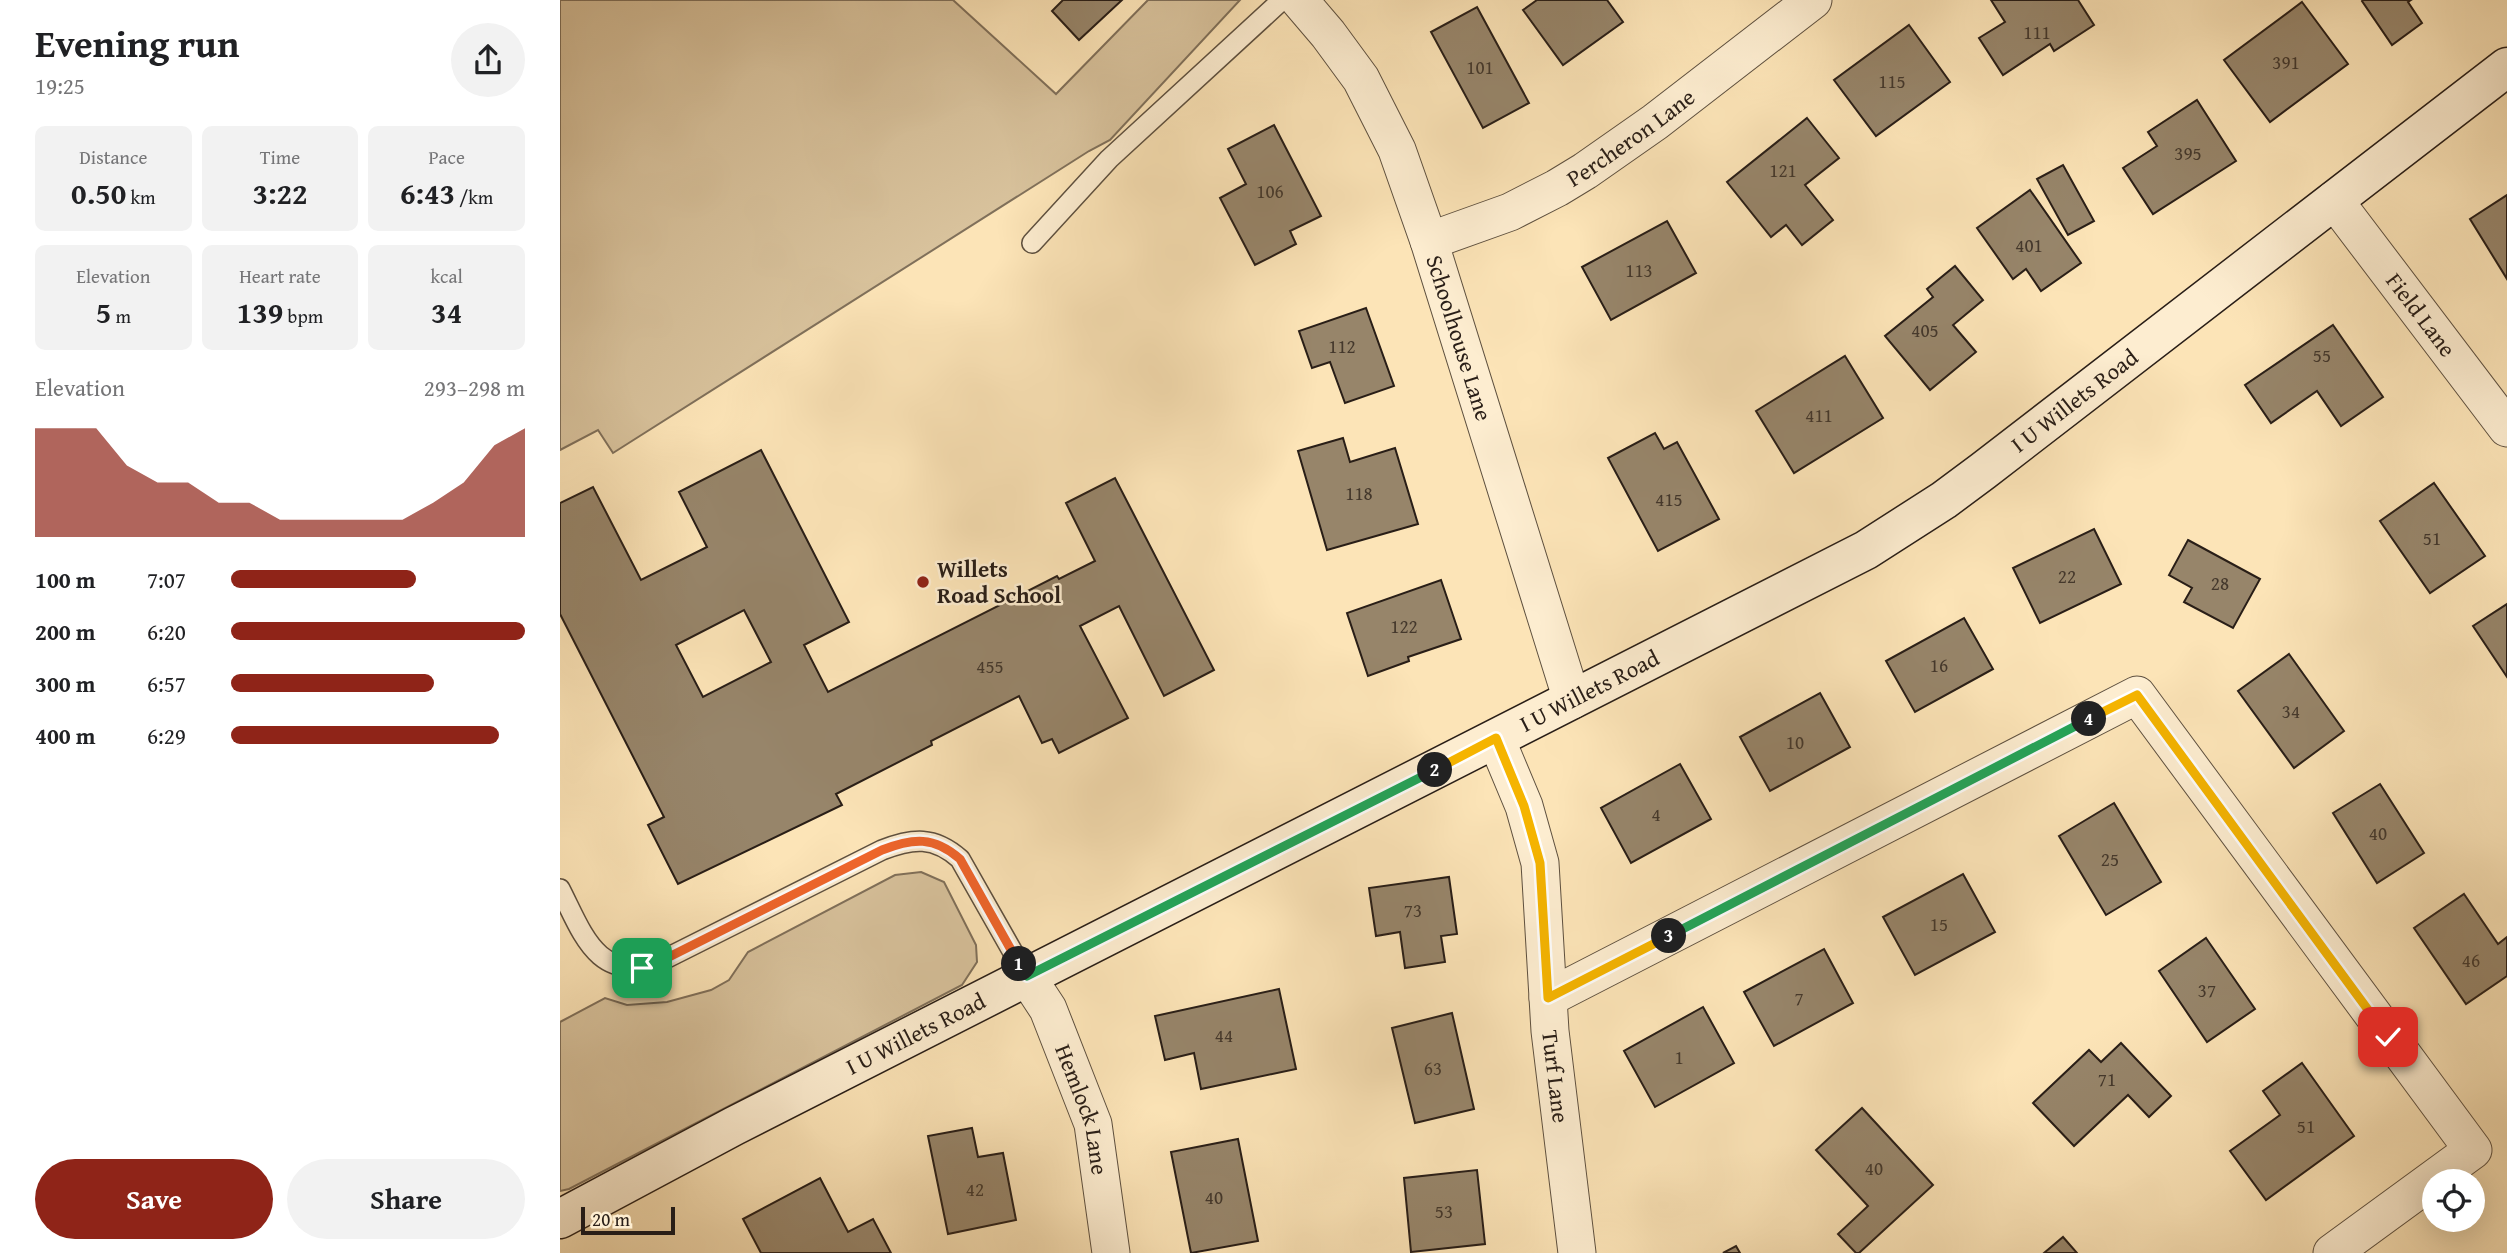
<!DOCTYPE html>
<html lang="en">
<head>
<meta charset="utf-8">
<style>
  body { margin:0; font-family:"Gentium Book Plus",serif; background:#f2f2f2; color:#202124; height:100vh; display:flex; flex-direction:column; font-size:26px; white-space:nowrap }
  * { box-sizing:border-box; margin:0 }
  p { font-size:23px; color:#757577 }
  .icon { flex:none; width:38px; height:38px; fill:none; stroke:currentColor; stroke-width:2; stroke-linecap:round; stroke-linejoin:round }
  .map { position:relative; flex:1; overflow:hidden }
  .panel { display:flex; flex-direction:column; background:#fff; width:560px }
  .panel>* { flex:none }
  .buttons { position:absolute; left:1862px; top:1169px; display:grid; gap:14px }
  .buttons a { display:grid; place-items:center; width:63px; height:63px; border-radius:50%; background:#fff; box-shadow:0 7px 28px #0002; font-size:35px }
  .scale { position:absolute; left:21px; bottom:18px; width:94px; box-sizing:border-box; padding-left:7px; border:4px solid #291e17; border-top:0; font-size:19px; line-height:24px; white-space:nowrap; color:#291e17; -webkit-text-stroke:5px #fdedd0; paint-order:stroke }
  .pin { position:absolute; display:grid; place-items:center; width:60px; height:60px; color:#fff; margin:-30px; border-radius:14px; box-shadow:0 4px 10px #0006 }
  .km { position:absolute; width:35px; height:35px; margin:-18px; border-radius:50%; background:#222; color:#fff; font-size:19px; line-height:35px; text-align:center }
  .round { display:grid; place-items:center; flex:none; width:74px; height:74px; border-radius:37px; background:#f2f2f2 }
  .summary { display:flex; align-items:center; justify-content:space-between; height:119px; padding:0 35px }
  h1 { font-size:38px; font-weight:700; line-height:52px }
  .stats { display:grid; grid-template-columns:repeat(3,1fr); gap:10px; height:119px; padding:7px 35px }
  .stats div { display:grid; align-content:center; border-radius:10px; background:#f2f2f2; text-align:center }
  .stats b { font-size:30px; font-weight:700 }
  .stats small { font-size:19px; font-weight:400 }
  .stats p { font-size:19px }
  .chart { height:196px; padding:14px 35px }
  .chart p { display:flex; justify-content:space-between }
  .chart svg { width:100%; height:126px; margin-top:7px; fill:#8f2418; opacity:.7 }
  .primary-button { display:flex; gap:14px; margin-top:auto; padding:14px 35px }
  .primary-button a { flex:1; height:80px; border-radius:42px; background:#8f2418; color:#fff; font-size:28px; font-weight:700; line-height:80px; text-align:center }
  .primary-button a+a { background:#f2f2f2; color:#202124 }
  ul { padding:0 35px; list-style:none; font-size:23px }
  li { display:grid; grid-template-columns:112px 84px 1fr; align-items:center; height:52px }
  li i { height:18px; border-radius:9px; background:#8f2418 }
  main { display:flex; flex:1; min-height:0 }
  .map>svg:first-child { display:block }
  .green { fill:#d8c29c; stroke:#80705a; stroke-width:2 }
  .building { fill:#97856a; stroke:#291e17; stroke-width:2; fill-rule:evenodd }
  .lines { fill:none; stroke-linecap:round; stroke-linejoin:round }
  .service-casing { stroke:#5e503f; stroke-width:22 }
  .minor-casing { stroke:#5e503f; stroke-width:39 }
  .secondary-casing { stroke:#291e17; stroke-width:41 }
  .service { stroke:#fdedd0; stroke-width:19 }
  .minor { stroke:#fdedd0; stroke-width:37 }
  .secondary { stroke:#fdedd0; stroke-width:38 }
  .split-1-casing { stroke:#fff; stroke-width:14 }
  .split-2-casing { stroke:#fff; stroke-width:14 }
  .split-3-casing { stroke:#fff; stroke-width:14 }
  .split-4-casing { stroke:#fff; stroke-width:14 }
  .split-5-casing { stroke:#fff; stroke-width:14 }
  .split-1 { stroke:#f0652b; stroke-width:9 }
  .split-2 { stroke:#22a559; stroke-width:9 }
  .split-3 { stroke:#f5b400; stroke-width:9 }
  .split-4 { stroke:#22a559; stroke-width:9 }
  .split-5 { stroke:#f5b400; stroke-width:9 }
  .poi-dot { fill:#8f2418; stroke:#fdedd0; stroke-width:2.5 }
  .labels { text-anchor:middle; stroke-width:5; stroke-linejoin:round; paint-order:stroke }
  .number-label { font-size:19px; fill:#44382c }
  .street-label { font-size:23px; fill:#291e17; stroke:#fdedd0 }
  .poi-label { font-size:23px; font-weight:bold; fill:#291e17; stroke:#fdedd0; text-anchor:start }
</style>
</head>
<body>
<main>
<section class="panel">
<div class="summary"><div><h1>Evening run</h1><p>19:25</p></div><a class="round"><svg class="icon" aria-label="share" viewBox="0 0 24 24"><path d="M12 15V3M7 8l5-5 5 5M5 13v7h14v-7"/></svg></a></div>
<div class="stats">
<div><p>Distance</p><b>0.50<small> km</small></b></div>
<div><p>Time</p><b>3:22</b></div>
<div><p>Pace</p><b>6:43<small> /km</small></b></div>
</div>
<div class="stats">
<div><p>Elevation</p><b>5<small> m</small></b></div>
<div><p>Heart rate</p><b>139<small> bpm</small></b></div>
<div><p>kcal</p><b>34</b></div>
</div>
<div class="chart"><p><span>Elevation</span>293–298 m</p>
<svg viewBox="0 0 160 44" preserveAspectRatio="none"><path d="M0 44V6L10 6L20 6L30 19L40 25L50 25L60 32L70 32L80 38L90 38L100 38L110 38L120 38L130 32L140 25L150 12L160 6V44z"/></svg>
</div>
<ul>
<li><b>100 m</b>7:07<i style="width:63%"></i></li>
<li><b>200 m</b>6:20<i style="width:100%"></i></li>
<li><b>300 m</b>6:57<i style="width:69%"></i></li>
<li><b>400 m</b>6:29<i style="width:91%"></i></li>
</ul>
<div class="primary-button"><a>Save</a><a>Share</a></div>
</section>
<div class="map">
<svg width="1947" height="1253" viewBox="0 0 1947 1253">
  <rect width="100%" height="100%" fill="#fce4b7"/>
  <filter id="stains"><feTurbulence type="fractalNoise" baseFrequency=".00286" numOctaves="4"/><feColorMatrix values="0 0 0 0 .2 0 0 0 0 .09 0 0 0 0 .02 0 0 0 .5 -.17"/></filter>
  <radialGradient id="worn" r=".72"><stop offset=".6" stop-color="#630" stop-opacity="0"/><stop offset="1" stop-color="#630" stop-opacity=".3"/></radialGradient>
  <g class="green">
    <polygon points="0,0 393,0 496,94 588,0 680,0 550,140 529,151 53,453 38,430 0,450"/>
    <polygon points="361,872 384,882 416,945 417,962 402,985 9,1189 0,1191 0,1022 45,998 67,1005 107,1002 151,990 169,980 188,952 335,875"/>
  </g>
  <g class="building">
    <polygon points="503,0 562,0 519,40 492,11"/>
    <polygon points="977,0 1047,0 1063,22 1003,65 963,10"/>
    <polygon points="1431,0 1518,0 1534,25 1494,51 1490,44 1443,75 1419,38 1445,22"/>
    <polygon points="1803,0 1851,0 1848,2 1862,23 1832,45 1802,1"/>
    <polygon points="1742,2 1788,64 1710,122 1664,60"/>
    <polygon points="917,7 969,103 923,128 871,32"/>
    <polygon points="1349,25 1390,82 1316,136 1274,80"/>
    <polygon points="1637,100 1676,161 1593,214 1563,168 1597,146 1588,132"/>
    <polygon points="1247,118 1279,158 1245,185 1273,220 1242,245 1226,225 1211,237 1167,182"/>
    <polygon points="714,125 761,216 730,231 736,244 695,265 660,198 686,184 668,149"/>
    <polygon points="1503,165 1534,221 1508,235 1477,179"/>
    <polygon points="1470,190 1521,263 1481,291 1466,269 1453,279 1417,228"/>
    <polygon points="1947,195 1947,279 1910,219"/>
    <polygon points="1107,221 1136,273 1051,320 1022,267"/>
    <polygon points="1395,266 1423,300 1393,325 1416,352 1370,390 1325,336 1373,297 1367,289"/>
    <polygon points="806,308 834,386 785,403 770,362 752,368 739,331"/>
    <polygon points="1773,325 1823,397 1781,426 1757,391 1711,423 1685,385"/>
    <polygon points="1285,356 1323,418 1234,473 1196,411"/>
    <polygon points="1095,433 1104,449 1117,442 1159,519 1098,551 1048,458"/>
    <polygon points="783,438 790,462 835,448 858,524 767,550 738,451"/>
    <path d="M201,450L289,622L244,645L268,692L497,576L499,579L535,561L506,503L555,478L654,670L604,696L559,606L520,626L568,718L499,753L492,739L482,743L459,696L371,741L372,745L276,794L282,805L118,884L88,825L104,817L0,614V503L33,487L81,580L147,547L119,492ZM184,610L211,662L143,697L116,645Z"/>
    <polygon points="1874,483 1925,556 1870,593 1820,521"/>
    <polygon points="1534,529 1561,584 1480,623 1453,568"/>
    <polygon points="1628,540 1700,579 1673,628 1624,602 1632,588 1609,575"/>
    <polygon points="881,580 901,639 848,657 849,661 808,676 787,613"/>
    <polygon points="1947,604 1947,677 1913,626"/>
    <polygon points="1404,618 1433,669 1355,712 1326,661"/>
    <polygon points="1729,654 1784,731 1734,768 1678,691"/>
    <polygon points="1260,693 1290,747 1210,791 1180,737"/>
    <polygon points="1120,764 1151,819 1071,863 1041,808"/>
    <polygon points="1820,784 1864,853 1817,883 1773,813"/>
    <polygon points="1554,803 1601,882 1546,915 1499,836"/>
    <polygon points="1403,874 1435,932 1355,975 1323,917"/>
    <polygon points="889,877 897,934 881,936 885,962 845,968 840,932 816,936 809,888"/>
    <polygon points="1904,894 1938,944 1947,937 1947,976 1906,1004 1854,928"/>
    <polygon points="1646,938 1695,1009 1647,1042 1599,971"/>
    <polygon points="1264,949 1293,1003 1214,1046 1184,992"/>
    <polygon points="719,989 736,1069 641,1089 634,1053 605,1060 595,1016"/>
    <polygon points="1143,1007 1174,1063 1095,1107 1064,1051"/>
    <polygon points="892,1013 914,1109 855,1123 832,1028"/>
    <polygon points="1561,1043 1611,1096 1589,1117 1568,1095 1514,1146 1473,1103 1529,1050 1541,1062"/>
    <polygon points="1742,1063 1794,1136 1706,1200 1670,1151 1720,1115 1703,1091"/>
    <polygon points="1302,1108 1373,1185 1299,1253 1296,1253 1278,1234 1308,1206 1256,1150"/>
    <polygon points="412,1128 418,1157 443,1153 456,1220 388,1234 368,1136"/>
    <polygon points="678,1139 698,1241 631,1253 611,1152"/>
    <polygon points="917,1170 925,1244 851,1252 844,1178"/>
    <polygon points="260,1178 288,1232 313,1219 331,1253 201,1253 183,1219"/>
    <polygon points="1503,1237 1517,1253 1484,1253"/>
    <polygon points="1176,1246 1180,1253 1163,1253"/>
  </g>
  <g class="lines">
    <defs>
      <g id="service">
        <polyline points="472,243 549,159 722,0"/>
        <path d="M0,889C23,934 37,983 99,962L322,850C353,838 374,836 400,859L467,977"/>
      </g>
      <g id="minor">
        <path id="s1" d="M739,0L768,34L801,79L837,150L869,241L1012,700"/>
        <path id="s2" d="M1774,200L1947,428"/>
        <path id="s3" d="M869,241L950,212L997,188L1025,171L1095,122L1253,0"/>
        <path id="s4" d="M936,739L964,806L980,863L990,1031L1017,1253"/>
        <path id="s5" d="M467,977L488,1009L533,1124L551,1253"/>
        <polyline points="988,998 1577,695 1913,1150 1772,1253"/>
      </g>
      <g id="secondary">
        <path id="s6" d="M0,1219L174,1126L1306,550L1384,500L1423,471L1947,67"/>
      </g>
    </defs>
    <use href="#service" class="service-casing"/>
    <use href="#minor" class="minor-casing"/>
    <use href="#secondary" class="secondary-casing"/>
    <use href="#service" class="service"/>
    <use href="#minor" class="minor"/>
    <use href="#secondary" class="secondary"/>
  </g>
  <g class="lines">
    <defs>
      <path id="split-1" d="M82,968L99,962L322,850C353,838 374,836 400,859L459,964"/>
      <polyline id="split-2" points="459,964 467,976 875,770"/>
      <polyline id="split-3" points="875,770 936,738 964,806 980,863 988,998 1109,936"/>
      <polyline id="split-4" points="1109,936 1529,719"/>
      <polyline id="split-5" points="1529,719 1577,695 1828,1037"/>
    </defs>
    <use href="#split-1" class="split-1-casing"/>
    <use href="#split-2" class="split-2-casing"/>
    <use href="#split-3" class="split-3-casing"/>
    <use href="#split-4" class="split-4-casing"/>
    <use href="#split-5" class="split-5-casing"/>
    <use href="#split-1" class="split-1"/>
    <use href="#split-2" class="split-2"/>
    <use href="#split-3" class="split-3"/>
    <use href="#split-4" class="split-4"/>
    <use href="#split-5" class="split-5"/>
  </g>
  <circle class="poi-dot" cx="363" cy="582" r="7"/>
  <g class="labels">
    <g class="number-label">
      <text x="1477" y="39">111</text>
      <text x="1726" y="69">391</text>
      <text x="920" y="74">101</text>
      <text x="1332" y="88">115</text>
      <text x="1628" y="160">395</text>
      <text x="1223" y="177">121</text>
      <text x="710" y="198">106</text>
      <text x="1469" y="252">401</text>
      <text x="1079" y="277">113</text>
      <text x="1365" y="337">405</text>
      <text x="782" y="353">112</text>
      <text x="1762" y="362">55</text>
      <text x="1259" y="422">411</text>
      <text x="799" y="500">118</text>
      <text x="1109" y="506">415</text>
      <text x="1872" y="545">51</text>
      <text x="1507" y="583">22</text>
      <text x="1660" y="590">28</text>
      <text x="844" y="633">122</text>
      <text x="1379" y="672">16</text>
      <text x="430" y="673">455</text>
      <text x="1731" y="718">34</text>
      <text x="1235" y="749">10</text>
      <text x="1096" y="821">4</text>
      <text x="1818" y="840">40</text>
      <text x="1550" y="866">25</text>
      <text x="853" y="917">73</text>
      <text x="1379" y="931">15</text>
      <text x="1911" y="967">46</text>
      <text x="1647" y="997">37</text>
      <text x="1239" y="1005">7</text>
      <text x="664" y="1042">44</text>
      <text x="1119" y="1064">1</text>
      <text x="873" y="1075">63</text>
      <text x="1547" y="1086">71</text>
      <text x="1746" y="1133">51</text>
      <text x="1314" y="1175">40</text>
      <text x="415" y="1196">42</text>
      <text x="654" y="1204">40</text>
      <text x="884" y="1218">53</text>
    </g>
    <g class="street-label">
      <text dy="8" stroke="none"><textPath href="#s3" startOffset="228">Percheron Lane</textPath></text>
      <text dy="8" stroke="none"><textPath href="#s2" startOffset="144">Field Lane</textPath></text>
      <text dy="8" stroke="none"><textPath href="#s1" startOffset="378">Schoolhouse Lane</textPath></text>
      <text dy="8" stroke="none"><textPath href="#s6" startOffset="1724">I U Willets Road</textPath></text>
      <text dy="8" stroke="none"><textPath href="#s6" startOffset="1157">I U Willets Road</textPath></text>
      <text dy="8" stroke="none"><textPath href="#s6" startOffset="401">I U Willets Road</textPath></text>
      <text dy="8" stroke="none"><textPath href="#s4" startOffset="346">Turf Lane</textPath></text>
      <text dy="8" stroke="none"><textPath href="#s5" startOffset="145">Hemlock Lane</textPath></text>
    </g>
    <g class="poi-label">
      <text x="377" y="577">Willets<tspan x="377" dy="26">Road School</tspan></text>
    </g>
  </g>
  <rect width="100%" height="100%" filter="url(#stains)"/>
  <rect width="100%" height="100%" fill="url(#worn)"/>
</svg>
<div class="buttons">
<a><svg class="icon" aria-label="locate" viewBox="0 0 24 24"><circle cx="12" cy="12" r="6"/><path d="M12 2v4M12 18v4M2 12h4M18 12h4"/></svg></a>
</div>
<div class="scale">20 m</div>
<div class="pin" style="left:82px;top:968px;background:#1e9e55"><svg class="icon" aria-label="arrive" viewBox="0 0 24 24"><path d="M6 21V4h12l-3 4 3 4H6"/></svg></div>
<div class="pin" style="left:1828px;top:1037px;background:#d93025"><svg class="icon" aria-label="check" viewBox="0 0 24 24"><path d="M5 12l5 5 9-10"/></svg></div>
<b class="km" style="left:459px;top:964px">1</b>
<b class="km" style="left:875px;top:770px">2</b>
<b class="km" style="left:1109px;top:936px">3</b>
<b class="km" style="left:1529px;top:719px">4</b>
</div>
</main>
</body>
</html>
